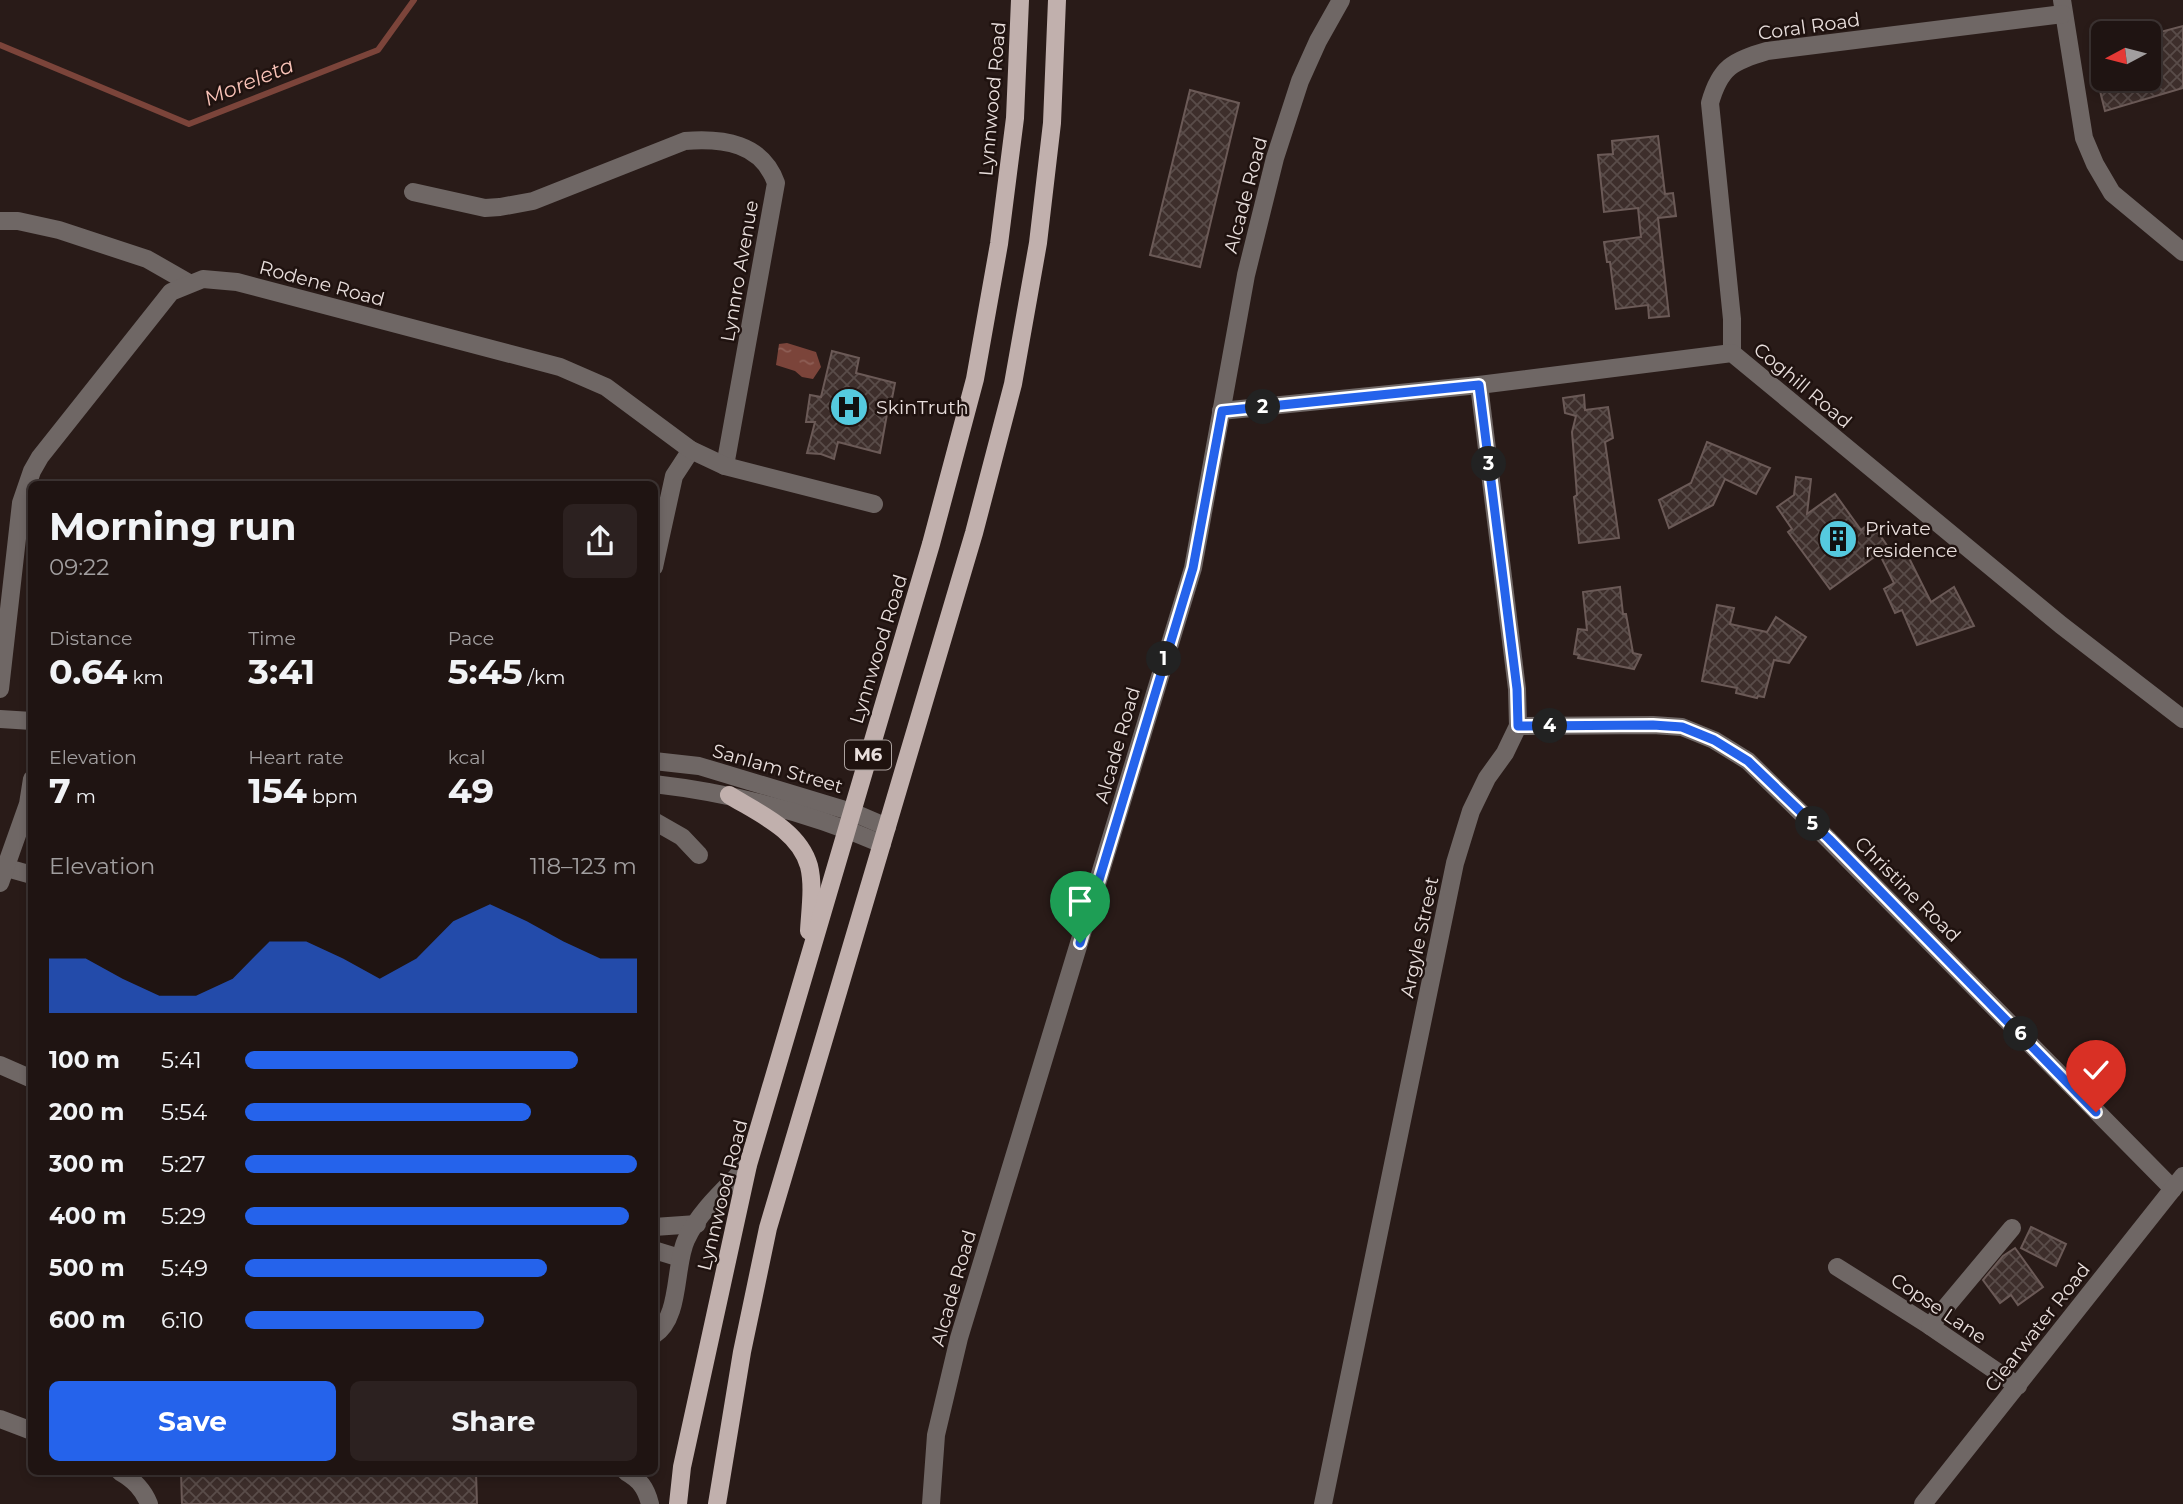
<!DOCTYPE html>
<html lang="en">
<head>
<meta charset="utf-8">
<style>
  body { margin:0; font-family:Montserrat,sans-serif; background:#2c2120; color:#f1f3f6; height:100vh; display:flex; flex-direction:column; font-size:26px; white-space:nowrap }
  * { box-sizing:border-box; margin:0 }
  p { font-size:23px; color:#a19e9f }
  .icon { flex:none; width:38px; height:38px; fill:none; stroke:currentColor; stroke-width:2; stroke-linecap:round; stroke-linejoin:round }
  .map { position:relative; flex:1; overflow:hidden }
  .panel { position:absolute; left:28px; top:481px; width:630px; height:994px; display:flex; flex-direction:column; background:#1f1412; border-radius:10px; box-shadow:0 4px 10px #0003,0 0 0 2px #3c3332 }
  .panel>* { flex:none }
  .needle { width:46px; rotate:263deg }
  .buttons { position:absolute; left:2091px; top:21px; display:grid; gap:14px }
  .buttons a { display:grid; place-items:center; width:70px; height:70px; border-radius:10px; background:#1f1412; box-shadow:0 4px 10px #0003,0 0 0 2px #3c3332; font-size:35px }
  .pin { position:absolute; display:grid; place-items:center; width:60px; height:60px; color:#fff; margin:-72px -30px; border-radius:50% 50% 50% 0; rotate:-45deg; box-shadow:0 0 7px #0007 }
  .pin .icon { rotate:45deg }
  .km { position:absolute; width:35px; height:35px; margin:-18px; border-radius:50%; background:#222; color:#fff; font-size:19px; line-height:35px; text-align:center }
  .round { display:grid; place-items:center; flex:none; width:74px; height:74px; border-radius:10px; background:#2c2120 }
  .head { display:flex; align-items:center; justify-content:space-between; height:119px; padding:0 21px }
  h1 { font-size:38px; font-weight:700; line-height:52px }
  .figures { display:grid; grid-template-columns:repeat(3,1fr); gap:10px; height:119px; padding:7px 21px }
  .figures div { display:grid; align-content:center }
  .figures b { font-size:35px; font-weight:700 }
  .figures small { font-size:19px; font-weight:400 }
  .figures p { font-size:19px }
  .chart { height:196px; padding:14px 21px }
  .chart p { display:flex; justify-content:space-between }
  .chart svg { width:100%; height:126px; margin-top:7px; fill:#2563eb; opacity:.7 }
  .action { display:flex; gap:14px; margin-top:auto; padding:14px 21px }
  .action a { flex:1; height:80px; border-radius:10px; background:#2563eb; color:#fff; font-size:28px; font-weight:700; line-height:80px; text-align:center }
  .action a+a { background:#2c2120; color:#f1f3f6 }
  ul { padding:0 21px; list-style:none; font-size:23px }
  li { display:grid; grid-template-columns:112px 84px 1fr; align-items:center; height:52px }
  li i { height:18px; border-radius:9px; background:#2563eb }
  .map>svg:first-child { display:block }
  .water { fill:url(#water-ripples) }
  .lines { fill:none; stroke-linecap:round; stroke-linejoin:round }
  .stream { stroke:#7b443a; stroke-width:6 }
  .building { fill:url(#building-cross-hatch); stroke:#6b5a57; stroke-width:2 }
  .minor { stroke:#6f6765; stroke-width:18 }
  .major { stroke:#c1b0ad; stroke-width:18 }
  .route-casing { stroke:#fff; stroke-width:14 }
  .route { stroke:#2563eb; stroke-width:9 }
  .labels { text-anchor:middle; stroke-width:5; stroke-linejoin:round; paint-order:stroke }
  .shield { fill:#1f120f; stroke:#aca29f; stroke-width:2 }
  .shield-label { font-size:18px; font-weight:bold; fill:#e9dfdd }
  .street-label { font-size:19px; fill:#e9dfdd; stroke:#1f120f }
  .poi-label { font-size:19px; fill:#e9dfdd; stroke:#1f120f; text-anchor:start }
  .water-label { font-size:21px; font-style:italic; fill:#f8c2b7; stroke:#1f120f }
</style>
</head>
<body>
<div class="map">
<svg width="2183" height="1504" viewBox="0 0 2183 1504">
  <defs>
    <pattern id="water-ripples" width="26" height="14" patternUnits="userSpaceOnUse" patternTransform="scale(1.75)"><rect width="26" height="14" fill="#7b443a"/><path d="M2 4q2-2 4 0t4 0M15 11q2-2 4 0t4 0" fill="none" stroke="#8e5f56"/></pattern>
    <pattern id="building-cross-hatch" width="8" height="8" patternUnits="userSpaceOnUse" patternTransform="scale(1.75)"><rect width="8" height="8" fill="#3d2e2b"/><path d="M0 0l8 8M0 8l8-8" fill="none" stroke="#594c49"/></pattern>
  </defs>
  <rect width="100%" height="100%" fill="#291b18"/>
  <polygon class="water" points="787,343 816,352 821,367 813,379 802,377 795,371 776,365 779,344"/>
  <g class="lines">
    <polyline class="stream" points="0,45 189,124 378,50 414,0"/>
  </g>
  <g class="building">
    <polygon points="2183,26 2183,88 2105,111 2097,79 2149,79 2149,35"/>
    <polygon points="1190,90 1239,103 1200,267 1150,255"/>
    <polygon points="1658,136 1665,194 1673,193 1676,216 1658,218 1669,316 1649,318 1648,305 1616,309 1610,262 1607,262 1604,242 1641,237 1638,208 1604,212 1598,155 1613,154 1612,141"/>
    <polygon points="832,351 859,358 856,373 895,383 889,414 887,414 880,453 838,442 834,459 821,454 807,453 815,422 806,422 810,395 821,397"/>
    <polygon points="1584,395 1585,410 1608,407 1613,438 1605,442 1619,538 1579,543 1574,497 1577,495 1572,432 1576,416 1565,413 1563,398"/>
    <polygon points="1707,442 1770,468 1756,494 1725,479 1713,505 1669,528 1659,500 1691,483"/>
    <polygon points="1796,477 1811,479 1807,514 1835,494 1861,530 1871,522 1888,547 1830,589 1788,532 1792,529 1777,507 1794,495"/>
    <polygon points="1903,546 1931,602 1954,587 1974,626 1917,645 1902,610 1895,613 1884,589 1894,583 1881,557"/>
    <polygon points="1620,587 1623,614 1626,614 1633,653 1641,655 1634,669 1578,658 1579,655 1574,654 1578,629 1587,630 1583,592"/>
    <polygon points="1717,605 1734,608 1730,624 1767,632 1776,617 1806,637 1789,663 1774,660 1764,697 1758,696 1757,698 1736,693 1737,688 1702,681"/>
    <polygon points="2031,1227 2066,1244 2056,1266 2021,1248"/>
    <polygon points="2015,1248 2043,1287 2018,1305 2011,1295 2000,1303 1983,1280 2003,1256"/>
    <polygon points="181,1472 476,1472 477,1504 182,1504"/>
  </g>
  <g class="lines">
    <g class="minor">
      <polyline points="2062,0 2084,138 2095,164 2112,193 2183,252"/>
      <path d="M413,192L485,208L500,207L533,201L685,141C723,138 762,143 776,183L725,466"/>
      <polyline points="0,221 18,221 59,230 147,259 189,283"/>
      <path d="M1732,353V319L1710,103C1720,67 1733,61 1767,51L2063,14"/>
      <polyline points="1221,411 1479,385 1732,353 2061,625 2183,719"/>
      <polyline points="654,567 674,476 691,450"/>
      <polyline points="0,689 21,503 32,471 40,457 171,292 203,279 237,282 560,367 606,387 691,450 725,466 874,504"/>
      <polyline points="0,719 32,721"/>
      <polyline points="1518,726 1653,725 1682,727 1714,740 1748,761 1828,839 2173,1189"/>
      <polyline points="654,761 699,766 852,812 887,827"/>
      <path d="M654,784C732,793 810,813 882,844"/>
      <polyline points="654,821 682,837 699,855"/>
      <polyline points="7,868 32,875"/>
      <polyline points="0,883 28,804 32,779"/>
      <polyline points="0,1065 32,1079"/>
      <polyline points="654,1227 697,1224"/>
      <polyline points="654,1250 680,1258"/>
      <polyline points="1837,1267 1930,1326 2018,1386"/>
      <polyline points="1930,1326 2012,1228"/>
      <path d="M654,1335C681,1318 674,1266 686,1240C699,1211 726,1188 748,1165"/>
      <polyline points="0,1419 32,1431"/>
      <path d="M120,1472C134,1480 143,1489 149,1504"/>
      <path d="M626,1472C640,1480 646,1488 650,1504"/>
      <polyline points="931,1504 936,1435 959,1338 1193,568 1246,275 1275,158 1300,81 1318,41 1341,0"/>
      <polyline points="1323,1504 1455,863 1471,811 1487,778 1505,753 1518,726 1517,689 1479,385"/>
      <polyline points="1923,1504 2183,1176"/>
    </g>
    <g class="major">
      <path d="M729,795C758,813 799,830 809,866C814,886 810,911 809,931"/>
      <polyline points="678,1504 682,1467 748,1165 931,544 975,379 999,244 1015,118 1020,0"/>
      <polyline points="717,1504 742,1352 768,1228 974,533 1013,384 1038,243 1052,123 1057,0"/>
    </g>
  </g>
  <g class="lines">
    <defs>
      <polyline id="route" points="1080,943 1193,568 1222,411 1479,385 1517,689 1518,726 1653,725 1682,727 1714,740 1748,761 1829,839 2096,1112"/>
    </defs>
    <use href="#route" class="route-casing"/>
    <use href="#route" class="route"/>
  </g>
  <defs>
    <symbol id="hospital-disc" viewBox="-11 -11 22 22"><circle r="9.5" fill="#55cadf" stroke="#1f120f"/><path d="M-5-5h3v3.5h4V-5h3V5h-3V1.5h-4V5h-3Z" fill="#111"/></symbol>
    <symbol id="building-disc" viewBox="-11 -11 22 22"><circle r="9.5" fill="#55cadf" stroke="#1f120f"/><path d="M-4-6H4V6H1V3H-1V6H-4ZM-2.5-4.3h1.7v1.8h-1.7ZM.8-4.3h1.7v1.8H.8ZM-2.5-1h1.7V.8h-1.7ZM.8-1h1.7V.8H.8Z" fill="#111"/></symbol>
  </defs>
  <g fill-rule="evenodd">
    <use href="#hospital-disc" x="827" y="385" width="44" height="44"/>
    <use href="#building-disc" x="1816" y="517" width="44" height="44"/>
  </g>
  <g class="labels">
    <rect class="shield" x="845" y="740.5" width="46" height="29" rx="5"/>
    <g class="shield-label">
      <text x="868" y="761">M6</text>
    </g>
    <g class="street-label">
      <text transform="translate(1809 26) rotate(-8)" y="7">Coral Road</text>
      <text transform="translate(992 99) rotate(-85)" y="7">Lynnwood Road</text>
      <text transform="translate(1245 195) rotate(-75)" y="7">Alcade Road</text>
      <text transform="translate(739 271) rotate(-80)" y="7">Lynnro Avenue</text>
      <text transform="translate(322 283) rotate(15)" y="7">Rodene Road</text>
      <text transform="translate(1803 385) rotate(40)" y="7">Coghill Road</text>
      <text transform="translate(878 649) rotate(-73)" y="7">Lynnwood Road</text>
      <text transform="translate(1117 745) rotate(-74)" y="7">Alcade Road</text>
      <text transform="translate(778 768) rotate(16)" y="7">Sanlam Street</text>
      <text transform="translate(1908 889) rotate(45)" y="7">Christine Road</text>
      <text transform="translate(1419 937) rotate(-78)" y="7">Argyle Street</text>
      <text transform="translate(722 1195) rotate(-76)" y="7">Lynnwood Road</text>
      <text transform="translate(953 1288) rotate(-74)" y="7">Alcade Road</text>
      <text transform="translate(1939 1308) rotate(34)" y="7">Copse Lane</text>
      <text transform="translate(2037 1327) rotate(-52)" y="7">Clearwater Road</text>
    </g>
    <g class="poi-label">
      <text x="876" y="414">SkinTruth</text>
      <text x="1865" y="535">Private<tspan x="1865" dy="22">residence</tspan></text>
    </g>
    <g class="water-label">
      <text transform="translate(249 82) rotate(-22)" y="7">Moreleta</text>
    </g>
  </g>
</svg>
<div class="buttons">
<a><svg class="needle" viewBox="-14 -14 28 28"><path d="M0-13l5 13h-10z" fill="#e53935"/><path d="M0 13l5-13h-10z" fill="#a19e9f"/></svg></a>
</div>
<div class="pin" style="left:1080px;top:943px;background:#1e9e55"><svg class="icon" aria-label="arrive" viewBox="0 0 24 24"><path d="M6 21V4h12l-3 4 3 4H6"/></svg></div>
<div class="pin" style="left:2096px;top:1112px;background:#d93025"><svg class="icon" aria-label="check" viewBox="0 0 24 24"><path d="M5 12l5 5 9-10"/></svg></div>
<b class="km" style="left:1164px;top:659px">1</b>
<b class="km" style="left:1263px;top:407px">2</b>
<b class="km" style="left:1489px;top:464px">3</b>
<b class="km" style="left:1550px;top:726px">4</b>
<b class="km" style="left:1813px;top:824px">5</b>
<b class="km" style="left:2021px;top:1034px">6</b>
<section class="panel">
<div class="head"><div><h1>Morning run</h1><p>09:22</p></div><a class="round"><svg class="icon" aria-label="share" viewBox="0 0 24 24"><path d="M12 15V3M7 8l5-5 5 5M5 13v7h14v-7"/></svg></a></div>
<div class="figures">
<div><p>Distance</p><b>0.64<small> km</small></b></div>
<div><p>Time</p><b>3:41</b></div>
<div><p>Pace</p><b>5:45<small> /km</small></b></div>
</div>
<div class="figures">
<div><p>Elevation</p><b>7<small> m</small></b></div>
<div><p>Heart rate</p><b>154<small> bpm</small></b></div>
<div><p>kcal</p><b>49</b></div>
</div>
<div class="chart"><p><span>Elevation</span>118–123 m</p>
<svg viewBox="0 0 160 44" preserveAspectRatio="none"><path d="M0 44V25L10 25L20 32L30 38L40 38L50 32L60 19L70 19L80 25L90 32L100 25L110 12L120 6L130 12L140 19L150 25L160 25V44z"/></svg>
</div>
<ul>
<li><b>100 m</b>5:41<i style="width:85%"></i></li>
<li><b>200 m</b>5:54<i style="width:73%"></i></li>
<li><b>300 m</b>5:27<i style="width:100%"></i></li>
<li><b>400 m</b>5:29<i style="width:98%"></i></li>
<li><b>500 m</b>5:49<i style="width:77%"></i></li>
<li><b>600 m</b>6:10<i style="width:61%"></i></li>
</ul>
<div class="action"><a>Save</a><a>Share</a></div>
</section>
</div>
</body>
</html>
